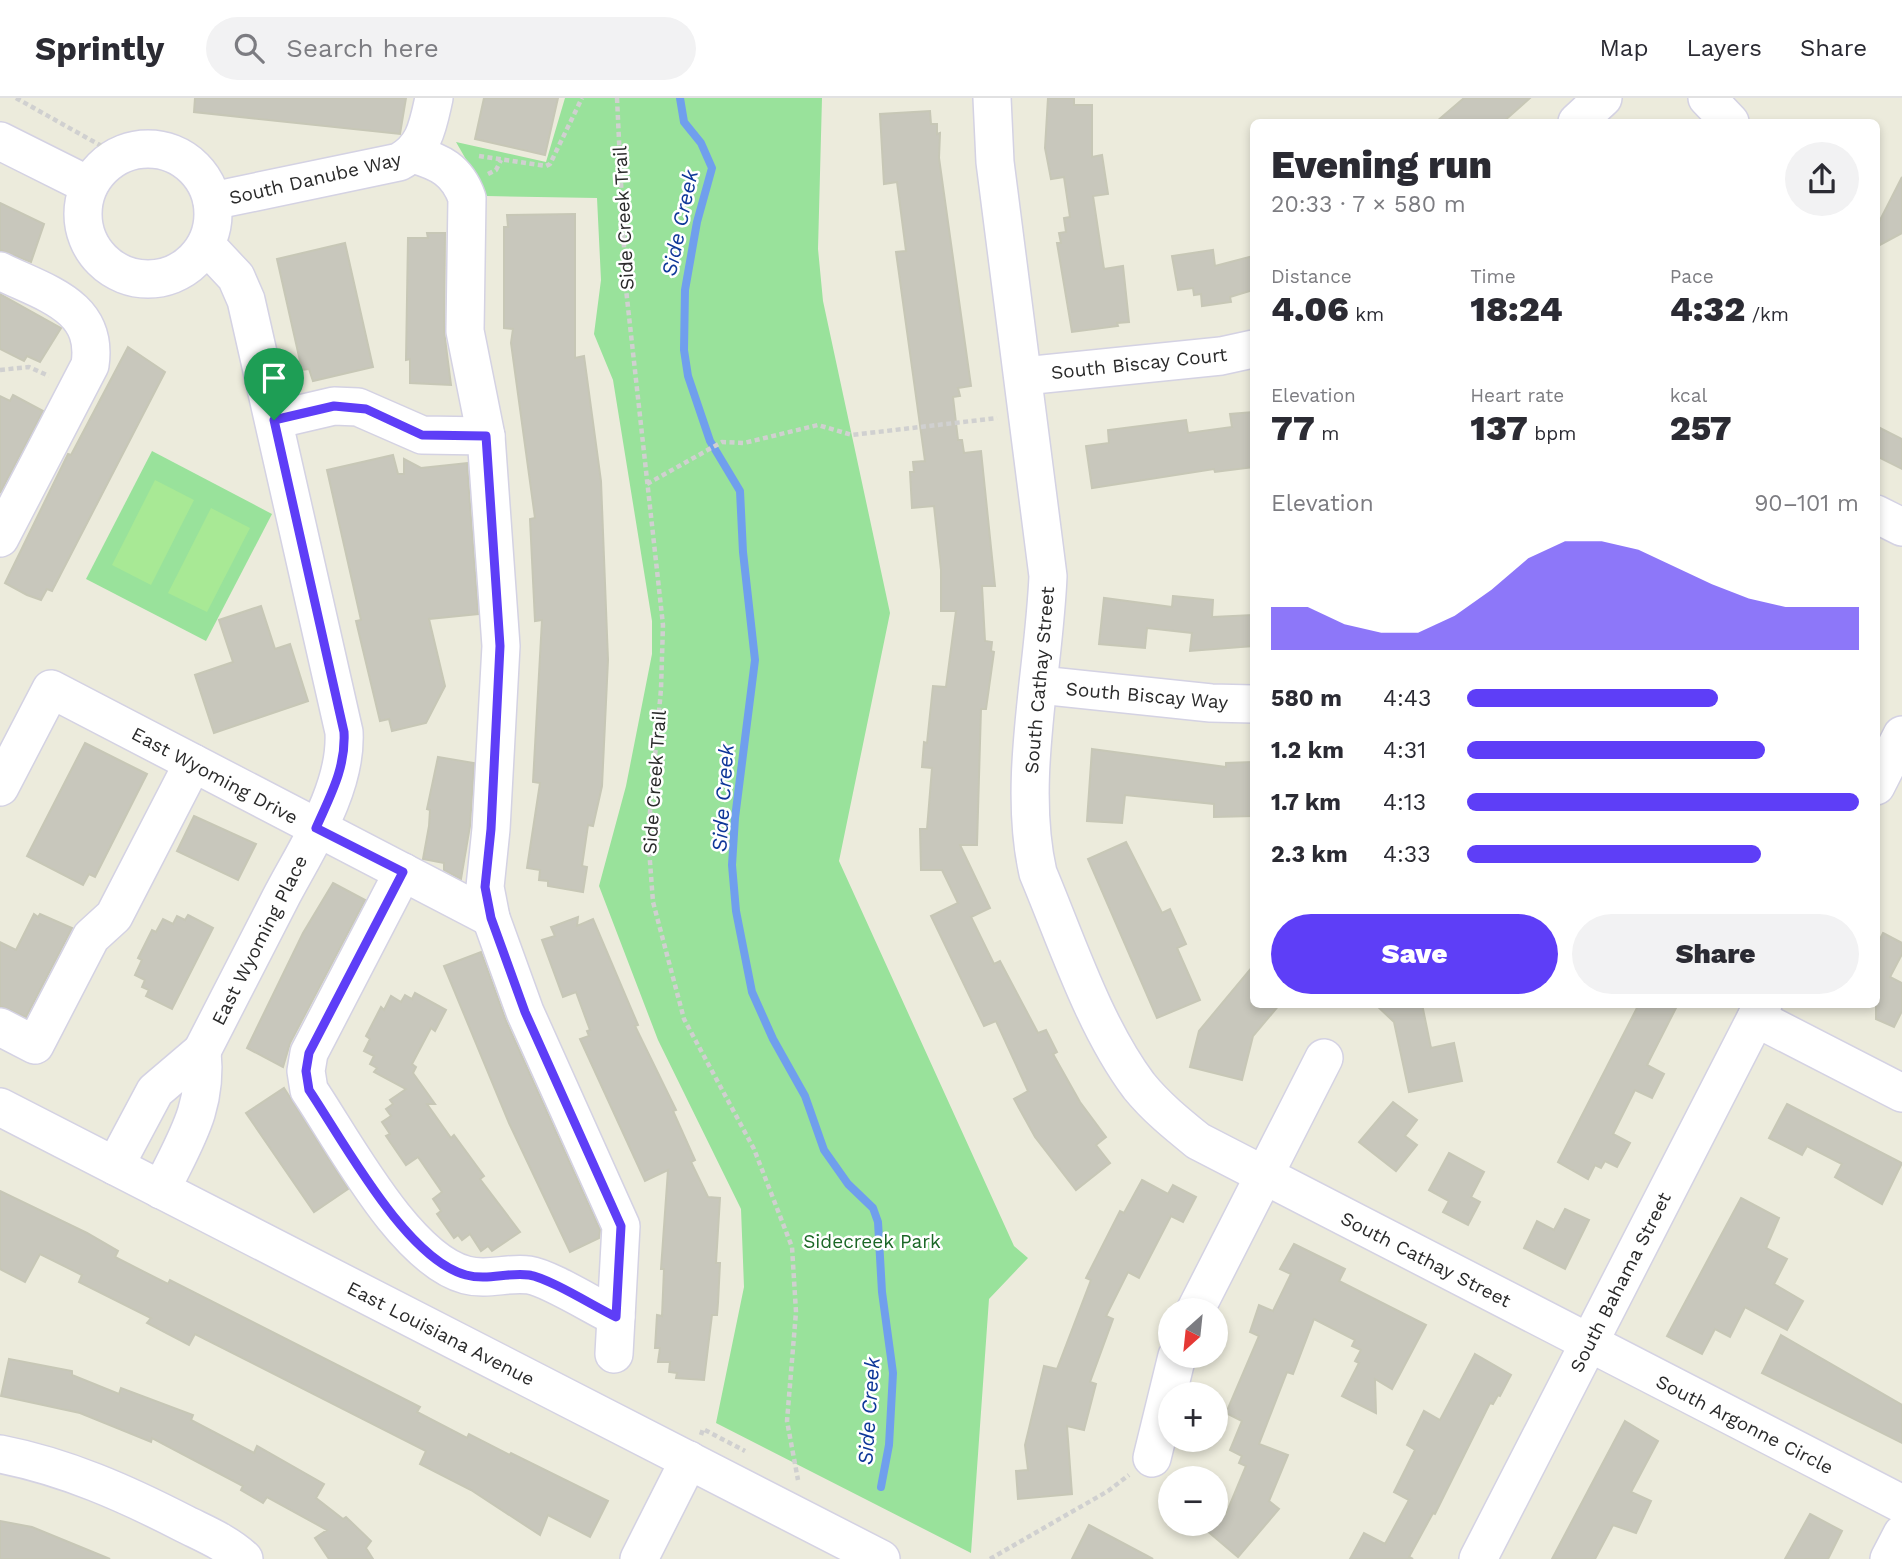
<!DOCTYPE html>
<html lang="en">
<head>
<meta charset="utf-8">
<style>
  body { margin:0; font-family:"Work Sans",sans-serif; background:#f2f2f3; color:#2b2b33; height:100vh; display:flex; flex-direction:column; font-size:26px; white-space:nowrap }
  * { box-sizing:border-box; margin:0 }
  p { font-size:23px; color:#7c7c81 }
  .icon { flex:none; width:38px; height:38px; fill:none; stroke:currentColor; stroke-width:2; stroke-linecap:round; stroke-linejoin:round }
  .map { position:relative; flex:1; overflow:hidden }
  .sheet { position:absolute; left:1250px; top:21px; width:630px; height:889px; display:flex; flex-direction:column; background:#fff; border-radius:10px; box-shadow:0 4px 10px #0003 }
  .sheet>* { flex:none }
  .needle { width:46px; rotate:207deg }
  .fabs { position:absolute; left:1158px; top:1200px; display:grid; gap:14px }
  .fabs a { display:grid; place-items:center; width:70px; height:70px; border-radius:50%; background:#fff; box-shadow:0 4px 10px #0003; font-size:35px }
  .pin { position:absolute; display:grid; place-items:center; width:60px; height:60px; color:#fff; margin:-72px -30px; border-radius:50% 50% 50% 0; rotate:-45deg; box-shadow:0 0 7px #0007 }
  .pin .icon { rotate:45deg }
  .round { display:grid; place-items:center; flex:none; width:74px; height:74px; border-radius:37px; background:#f2f2f3 }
  .summary { display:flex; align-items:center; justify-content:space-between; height:119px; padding:0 21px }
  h1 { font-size:38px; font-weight:800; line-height:52px }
  .figures { display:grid; grid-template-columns:repeat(3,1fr); gap:10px; height:119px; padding:7px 21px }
  .figures div { display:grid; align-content:center }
  .figures b { font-size:35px; font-weight:800 }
  .figures small { font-size:19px; font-weight:400 }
  .figures p { font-size:19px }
  .chart { height:196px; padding:14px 21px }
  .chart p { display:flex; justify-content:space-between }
  .chart svg { width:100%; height:126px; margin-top:7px; fill:#5e3ef7; opacity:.7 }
  .primary-button { display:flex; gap:14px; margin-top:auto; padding:14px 21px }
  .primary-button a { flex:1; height:80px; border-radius:42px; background:#5e3ef7; color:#fff; font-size:28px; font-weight:800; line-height:80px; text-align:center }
  .primary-button a+a { background:#f2f2f3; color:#2b2b33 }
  ul { padding:0 21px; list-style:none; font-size:23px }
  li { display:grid; grid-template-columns:112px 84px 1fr; align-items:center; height:52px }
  li i { height:18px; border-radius:9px; background:#5e3ef7 }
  header { display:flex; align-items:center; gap:42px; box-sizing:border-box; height:98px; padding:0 35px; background:#fff; border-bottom:2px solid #e1e1e2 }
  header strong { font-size:33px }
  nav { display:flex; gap:38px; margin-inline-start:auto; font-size:24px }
  .search { width:490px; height:63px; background:#f2f2f3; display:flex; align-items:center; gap:18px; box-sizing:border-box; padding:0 24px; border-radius:38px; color:#7c7c81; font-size:26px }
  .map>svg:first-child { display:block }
  .green { fill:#99e29b }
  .pitch { fill:#a8e995 }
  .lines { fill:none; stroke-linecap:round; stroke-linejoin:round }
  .stream { stroke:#709fed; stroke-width:8 }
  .building { fill:#c8c7bc; stroke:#c7c7b6; stroke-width:2 }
  .minor-casing { stroke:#d4d2e3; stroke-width:40 }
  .path { stroke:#d0d0d0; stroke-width:4.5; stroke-dasharray:5 3.5; stroke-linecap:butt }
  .minor { stroke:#fff; stroke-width:37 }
  .route-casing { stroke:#fff; stroke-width:14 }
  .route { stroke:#5e3ef7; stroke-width:9 }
  .labels { text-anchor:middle; stroke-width:5; stroke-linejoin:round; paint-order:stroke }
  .street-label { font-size:19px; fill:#2a2a2a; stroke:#fff }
  .park-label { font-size:19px; fill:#1b6726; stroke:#fff }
  .water-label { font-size:21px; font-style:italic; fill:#0f3899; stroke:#fff }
</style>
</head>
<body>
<header>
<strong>Sprintly</strong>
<div class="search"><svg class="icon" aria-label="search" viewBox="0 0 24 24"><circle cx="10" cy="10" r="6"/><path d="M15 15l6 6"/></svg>Search here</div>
<nav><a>Map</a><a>Layers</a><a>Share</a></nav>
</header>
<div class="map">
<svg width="1902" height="1461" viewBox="0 0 1902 1461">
  <rect width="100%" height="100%" fill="#ecebdc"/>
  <g class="green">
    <polygon points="565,0 822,0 818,151 823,203 890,515 839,763 1014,1148 1028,1160 989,1201 971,1455 716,1325 744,1189 741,1111 658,942 599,788 626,688 652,556 652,523 613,282 594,236 601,182 597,100 487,98 456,44 546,64"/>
    <polygon points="152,353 272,416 206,543 86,481"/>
  </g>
  <g class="pitch">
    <polygon points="155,382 194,402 151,487 112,467"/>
    <polygon points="211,410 250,430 207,514 168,495"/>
  </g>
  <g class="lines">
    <polyline class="stream" points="680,0 684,24 701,45 712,70 697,124 685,192 684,252 688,278 710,343 740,393 743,454 755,562 735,720 732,767 736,813 752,894 773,941 805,998 824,1052 848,1086 873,1110 878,1124 882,1194 893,1275 889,1347 881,1389"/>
  </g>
  <g class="building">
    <polygon points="195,0 406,0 400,36 194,14"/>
    <polygon points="484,0 558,0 545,57 475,41"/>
    <polygon points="1048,0 1074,0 1074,7 1092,7 1092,59 1102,57 1108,96 1093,98 1104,171 1123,168 1129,224 1117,225 1118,228 1072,234 1057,145 1061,145 1059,135 1066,134 1064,120 1070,119 1064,79 1051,81 1045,50"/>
    <polygon points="1464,0 1530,0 1503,24 1436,24"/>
    <polygon points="930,13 931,26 937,26 937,36 940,35 939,60 971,288 958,290 960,298 953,299 958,342 962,342 964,355 981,353 995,488 982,488 985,543 992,544 991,553 994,554 986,611 981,611 977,747 960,747 990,810 971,819 994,866 1000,863 1038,935 1046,932 1057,954 1053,956 1080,1004 1106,1039 1096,1047 1110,1065 1076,1092 1035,1039 1014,1001 1028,993 996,923 984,928 931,818 958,805 942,772 921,772 920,731 927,731 932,670 922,669 924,644 927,645 933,588 946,589 956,513 941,513 941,472 934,408 912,410 910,374 914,374 913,364 925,363 896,154 906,153 897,84 884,86 880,16"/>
    <polygon points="1902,79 1902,135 1876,149 1876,130"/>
    <polygon points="0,105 44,126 31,164 0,152"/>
    <polygon points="575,116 575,260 584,258 601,383 608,562 602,688 593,728 588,727 582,768 587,769 583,794 548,788 548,783 539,782 540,772 527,770 540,685 533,684 542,522 535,523 530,421 535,420 511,245 513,231 504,230 504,129 508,129 507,117"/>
    <polygon points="427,135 445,135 444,233 451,287 410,285 410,261 406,262 408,140 428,140"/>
    <polygon points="345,145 373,269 313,283 309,271 302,272 277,161"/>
    <polygon points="1213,152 1215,168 1253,158 1253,192 1230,199 1231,204 1202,208 1201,196 1194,197 1193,190 1178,192 1172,158"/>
    <polygon points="0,196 61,230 40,264 27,258 24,263 0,251"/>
    <polygon points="128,249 165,274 52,493 47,491 41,502 27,497 5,485 68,356 71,357"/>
    <polygon points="13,297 43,313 0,395 0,298 10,303"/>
    <polygon points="1253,314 1253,369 1215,374 1214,371 1092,390 1086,348 1109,345 1108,332 1186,322 1188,335 1232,329 1230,316"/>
    <polygon points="1876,328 1902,341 1902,371 1876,358"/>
    <polygon points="393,357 398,376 404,376 404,361 421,370 467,365 478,516 429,521 445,588 426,625 392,633 389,621 380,623 356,523 361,522 327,372"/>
    <polygon points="1173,498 1213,502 1212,519 1253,517 1253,548 1190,553 1192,535 1147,530 1145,550 1099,546 1104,500 1172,509"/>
    <polygon points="261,508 275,551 290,546 308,603 214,635 195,577 233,564 219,522"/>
    <polygon points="85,645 147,676 95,779 89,776 83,787 27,758"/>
    <polygon points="1092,651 1226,669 1226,665 1253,664 1253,718 1214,719 1214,706 1125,697 1122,725 1087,723"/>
    <polygon points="438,659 474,665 470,728 461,781 444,772 444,765 423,761 429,728 430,712 427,711"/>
    <polygon points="194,718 256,746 238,782 177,753"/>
    <polygon points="1126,744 1162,815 1170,811 1186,846 1177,850 1200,902 1157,920 1088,761"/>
    <polygon points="333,785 365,802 290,945 283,969 247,950 303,835"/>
    <polygon points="34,816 38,819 40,816 72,830 26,919 0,908 0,844 16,852"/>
    <polygon points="188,817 213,830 172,911 146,898 149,892 142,889 145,882 135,877 142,862 138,860 152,832 156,834 163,821 173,826 177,818 185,822"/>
    <polygon points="578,819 577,828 593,821 638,927 635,928 676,1012 673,1013 695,1062 691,1064 708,1099 720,1100 716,1165 720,1165 718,1205 717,1217 712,1217 704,1282 676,1280 677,1275 669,1274 670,1264 658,1264 660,1250 655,1250 657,1217 662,1218 664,1171 661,1171 668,1072 645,1083 580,941 589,938 587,933 590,932 576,894 563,899 542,842 555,838 551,829"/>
    <polygon points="1883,835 1902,845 1902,856 1890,879 1902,885 1902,913 1894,929 1876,921 1876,849"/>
    <polygon points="481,854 506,923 600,1132 599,1140 570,1154 509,1025 444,868"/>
    <polygon points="1253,868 1253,906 1280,906 1253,938 1242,982 1190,969 1199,933"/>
    <polygon points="415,895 446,912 435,933 431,930 412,966 416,969 413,975 435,1006 427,1006 451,1040 454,1037 484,1078 480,1081 520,1134 492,1153 488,1148 481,1153 470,1136 462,1142 458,1137 454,1140 437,1116 441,1113 433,1101 442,1094 418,1059 406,1067 386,1038 390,1036 382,1024 391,1018 386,1011 393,1006 390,1002 406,991 374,974 377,970 370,966 374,958 364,953 370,941 366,938 381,909 384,912 391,898 401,904 405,897 412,901"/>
    <polygon points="1375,906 1422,906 1431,950 1454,945 1462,983 1409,994 1394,924"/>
    <polygon points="1639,906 1678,906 1647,967 1664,976 1652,1000 1635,992 1613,1036 1630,1045 1617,1069 1605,1063 1601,1070 1595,1067 1588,1081 1558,1064"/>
    <polygon points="284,990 348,1091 314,1114 246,1015"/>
    <polygon points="1393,1004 1417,1022 1405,1038 1417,1047 1396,1073 1359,1044"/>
    <polygon points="1787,1006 1902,1065 1882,1106 1835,1079 1842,1066 1807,1048 1802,1057 1769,1040"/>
    <polygon points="1449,1055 1484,1074 1471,1099 1480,1104 1468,1127 1443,1114 1449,1103 1429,1092"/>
    <polygon points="1142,1082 1168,1096 1173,1087 1196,1099 1183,1124 1171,1118 1139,1180 1128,1174 1106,1218 1113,1221 1090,1284 1096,1286 1084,1332 1067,1328 1072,1396 1018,1401 1016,1373 1028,1372 1025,1347 1044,1268 1057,1271 1091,1182 1086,1180 1120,1113 1124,1115"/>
    <polygon points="0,1093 87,1135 118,1153 115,1159 168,1186 170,1182 420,1309 417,1314 467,1340 469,1336 510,1357 511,1355 608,1403 590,1439 548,1417 540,1437 471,1392 420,1366 426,1353 195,1236 189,1247 147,1225 151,1220 79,1184 82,1177 40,1156 25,1184 0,1171"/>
    <polygon points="1741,1100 1779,1120 1766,1150 1787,1161 1774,1186 1803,1203 1787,1232 1745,1209 1730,1239 1715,1231 1702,1256 1667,1238"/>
    <polygon points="1565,1111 1589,1122 1565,1171 1524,1150 1537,1123 1554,1132"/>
    <polygon points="1294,1146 1345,1171 1339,1183 1426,1227 1392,1291 1375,1281 1376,1315 1342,1298 1359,1265 1355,1263 1361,1252 1352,1248 1355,1242 1314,1221 1293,1276 1287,1274 1259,1346 1288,1357 1269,1403 1279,1411 1238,1459 1206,1432 1211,1426 1216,1426 1216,1420 1222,1413 1226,1416 1246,1368 1239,1365 1242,1358 1230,1352 1242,1323 1226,1315 1259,1238 1250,1234 1259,1207 1273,1213 1291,1176 1280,1171"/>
    <polygon points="1781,1237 1902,1307 1902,1345 1762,1275"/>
    <polygon points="1475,1256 1511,1277 1500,1298 1498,1297 1493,1306 1490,1305 1435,1416 1433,1415 1409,1459 1413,1461 1350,1461 1364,1435 1385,1446 1409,1402 1394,1394 1415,1352 1407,1347 1424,1313 1440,1322"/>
    <polygon points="9,1261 72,1273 72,1277 119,1296 121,1290 193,1317 191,1322 254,1355 257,1348 324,1386 316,1400 343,1421 346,1419 371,1443 366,1450 373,1461 329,1461 315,1440 327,1432 267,1399 263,1405 241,1392 243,1388 152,1340 151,1344 80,1315 1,1298"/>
    <polygon points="1625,1323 1658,1343 1631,1394 1651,1403 1636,1435 1613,1427 1595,1461 1552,1461"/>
    <polygon points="1810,1416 1842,1433 1828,1461 1785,1461"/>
    <polygon points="0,1423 32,1429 110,1461 0,1461"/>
    <polygon points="1089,1427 1153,1461 1072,1461"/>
  </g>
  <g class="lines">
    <defs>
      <g id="minor">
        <path d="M992,0L995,64L1048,478C1044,574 1017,684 1038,775C1067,844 1094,928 1139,988C1156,1009 1177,1026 1198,1043L1902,1406"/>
        <polyline points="1707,0 1730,24"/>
        <polyline points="1577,24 1603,0"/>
        <polyline points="0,43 88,87"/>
        <circle cx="148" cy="116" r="65"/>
        <path d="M413,56C440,64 457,72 467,100L465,233L486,338L501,548L491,731L485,789L491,820L525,914L621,1128L614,1256"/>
        <path d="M212,103L399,64C425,50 428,27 434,0"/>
        <path d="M0,173C44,195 99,207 90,267L0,440"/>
        <polyline points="1024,278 1221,258 1253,251"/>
        <polyline points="274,322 334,308 358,309 422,337 486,338"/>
        <polyline points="1876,416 1902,429"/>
        <polyline points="1040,587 1211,605 1253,606"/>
        <polyline points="1876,688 1902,637"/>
        <polyline points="0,689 51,591 491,820"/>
        <path d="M403,774L309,955L306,973L309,992C344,1044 405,1161 466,1177C488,1183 507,1174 529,1177C549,1180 595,1209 616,1219"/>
        <polyline points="1756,920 1902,995"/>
        <polyline points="0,929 35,947 91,839 114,818 193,665"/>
        <path d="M202,953C228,903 254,852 280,801C306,751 347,692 344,634L246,202L236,179L206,147"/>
        <polyline points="0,1009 881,1461"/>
        <path d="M115,1068L155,993L202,953C208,1010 185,1042 161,1092"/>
        <polyline points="1195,1213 1324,960"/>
        <path d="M0,1356C66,1369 125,1395 185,1426C205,1436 227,1445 244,1461"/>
        <polyline points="1152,1360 1177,1258"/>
        <polyline points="639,1461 689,1362"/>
        <polyline points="1478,1461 1763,906"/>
        <polyline points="1889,1461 1902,1436"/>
      </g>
    </defs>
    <use href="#minor" class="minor-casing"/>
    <g class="path">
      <polyline points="16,0 105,50"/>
      <polyline points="617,0 626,191 663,527 661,591 648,737 653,804 684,921 754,1051 792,1149 796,1214 787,1323 798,1382"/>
      <polyline points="479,58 546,68 550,66 582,0"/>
      <polyline points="488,76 496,72 501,62"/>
      <polyline points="0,272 29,269 49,278"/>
      <polyline points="647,386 722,344 744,345 818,327 852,337 997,320"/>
      <polyline points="701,1337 703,1331 745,1353"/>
      <polyline points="990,1461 1108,1393 1129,1377"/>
    </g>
    <use href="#minor" class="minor"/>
  </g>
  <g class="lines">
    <defs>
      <path id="route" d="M334,308L366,311L422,337L486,338L500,548L491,731L485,789L491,820L525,914L621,1128L616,1219C595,1209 549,1180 529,1177C507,1174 488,1183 466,1177C406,1161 344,1044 309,992L306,973L309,955L403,774L316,730C330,698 346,670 344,634L274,322Z"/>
    </defs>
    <use href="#route" class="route-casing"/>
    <use href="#route" class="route"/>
  </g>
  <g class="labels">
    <g class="street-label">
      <text transform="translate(315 80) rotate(-13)" y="7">South Danube Way</text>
      <text transform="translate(623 120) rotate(-93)" y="7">Side Creek Trail</text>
      <text transform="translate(1139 265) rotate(-6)" y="7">South Biscay Court</text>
      <text transform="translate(1039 582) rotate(-85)" y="7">South Cathay Street</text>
      <text transform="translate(1147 597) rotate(5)" y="7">South Biscay Way</text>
      <text transform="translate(215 677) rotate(28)" y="7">East Wyoming Drive</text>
      <text transform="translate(654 684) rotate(-86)" y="7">Side Creek Trail</text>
      <text transform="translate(259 842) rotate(-63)" y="7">East Wyoming Place</text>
      <text transform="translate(1426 1161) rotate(27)" y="7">South Cathay Street</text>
      <text transform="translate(1620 1184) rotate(-63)" y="7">South Bahama Street</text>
      <text transform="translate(441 1235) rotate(27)" y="7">East Louisiana Avenue</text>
      <text transform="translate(1745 1326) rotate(27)" y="7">South Argonne Circle</text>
    </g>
    <g class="park-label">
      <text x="872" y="1150">Sidecreek Park</text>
    </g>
    <g class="water-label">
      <text transform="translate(680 125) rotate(-78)" y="7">Side Creek</text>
      <text transform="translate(723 700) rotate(-86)" y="7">Side Creek</text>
      <text transform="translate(869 1313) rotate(-86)" y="7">Side Creek</text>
    </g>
  </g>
</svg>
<div class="fabs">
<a><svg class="needle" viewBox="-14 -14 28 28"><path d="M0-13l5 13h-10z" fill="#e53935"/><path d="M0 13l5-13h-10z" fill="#7c7c81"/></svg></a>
<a>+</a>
<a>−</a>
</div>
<div class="pin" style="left:274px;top:322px;background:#1e9e55"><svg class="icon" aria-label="arrive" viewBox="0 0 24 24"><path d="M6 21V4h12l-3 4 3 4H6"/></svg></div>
<section class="sheet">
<div class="summary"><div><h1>Evening run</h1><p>20:33 · 7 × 580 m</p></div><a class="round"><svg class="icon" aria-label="share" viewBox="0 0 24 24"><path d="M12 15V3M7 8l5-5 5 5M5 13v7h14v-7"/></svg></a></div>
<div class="figures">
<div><p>Distance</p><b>4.06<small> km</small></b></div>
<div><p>Time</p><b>18:24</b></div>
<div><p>Pace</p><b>4:32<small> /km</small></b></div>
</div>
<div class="figures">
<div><p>Elevation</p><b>77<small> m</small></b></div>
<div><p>Heart rate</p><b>137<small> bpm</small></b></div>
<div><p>kcal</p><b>257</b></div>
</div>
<div class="chart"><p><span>Elevation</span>90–101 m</p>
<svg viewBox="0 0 160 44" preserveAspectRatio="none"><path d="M0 44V29L10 29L20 35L30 38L40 38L50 32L60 23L70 12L80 6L90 6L100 9L110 15L120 21L130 26L140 29L150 29L160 29V44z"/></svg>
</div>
<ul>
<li><b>580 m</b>4:43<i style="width:64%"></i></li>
<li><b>1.2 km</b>4:31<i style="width:76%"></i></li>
<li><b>1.7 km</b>4:13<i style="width:100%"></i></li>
<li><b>2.3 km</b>4:33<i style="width:75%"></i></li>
</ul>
<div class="primary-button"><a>Save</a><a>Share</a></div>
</section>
</div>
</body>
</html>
